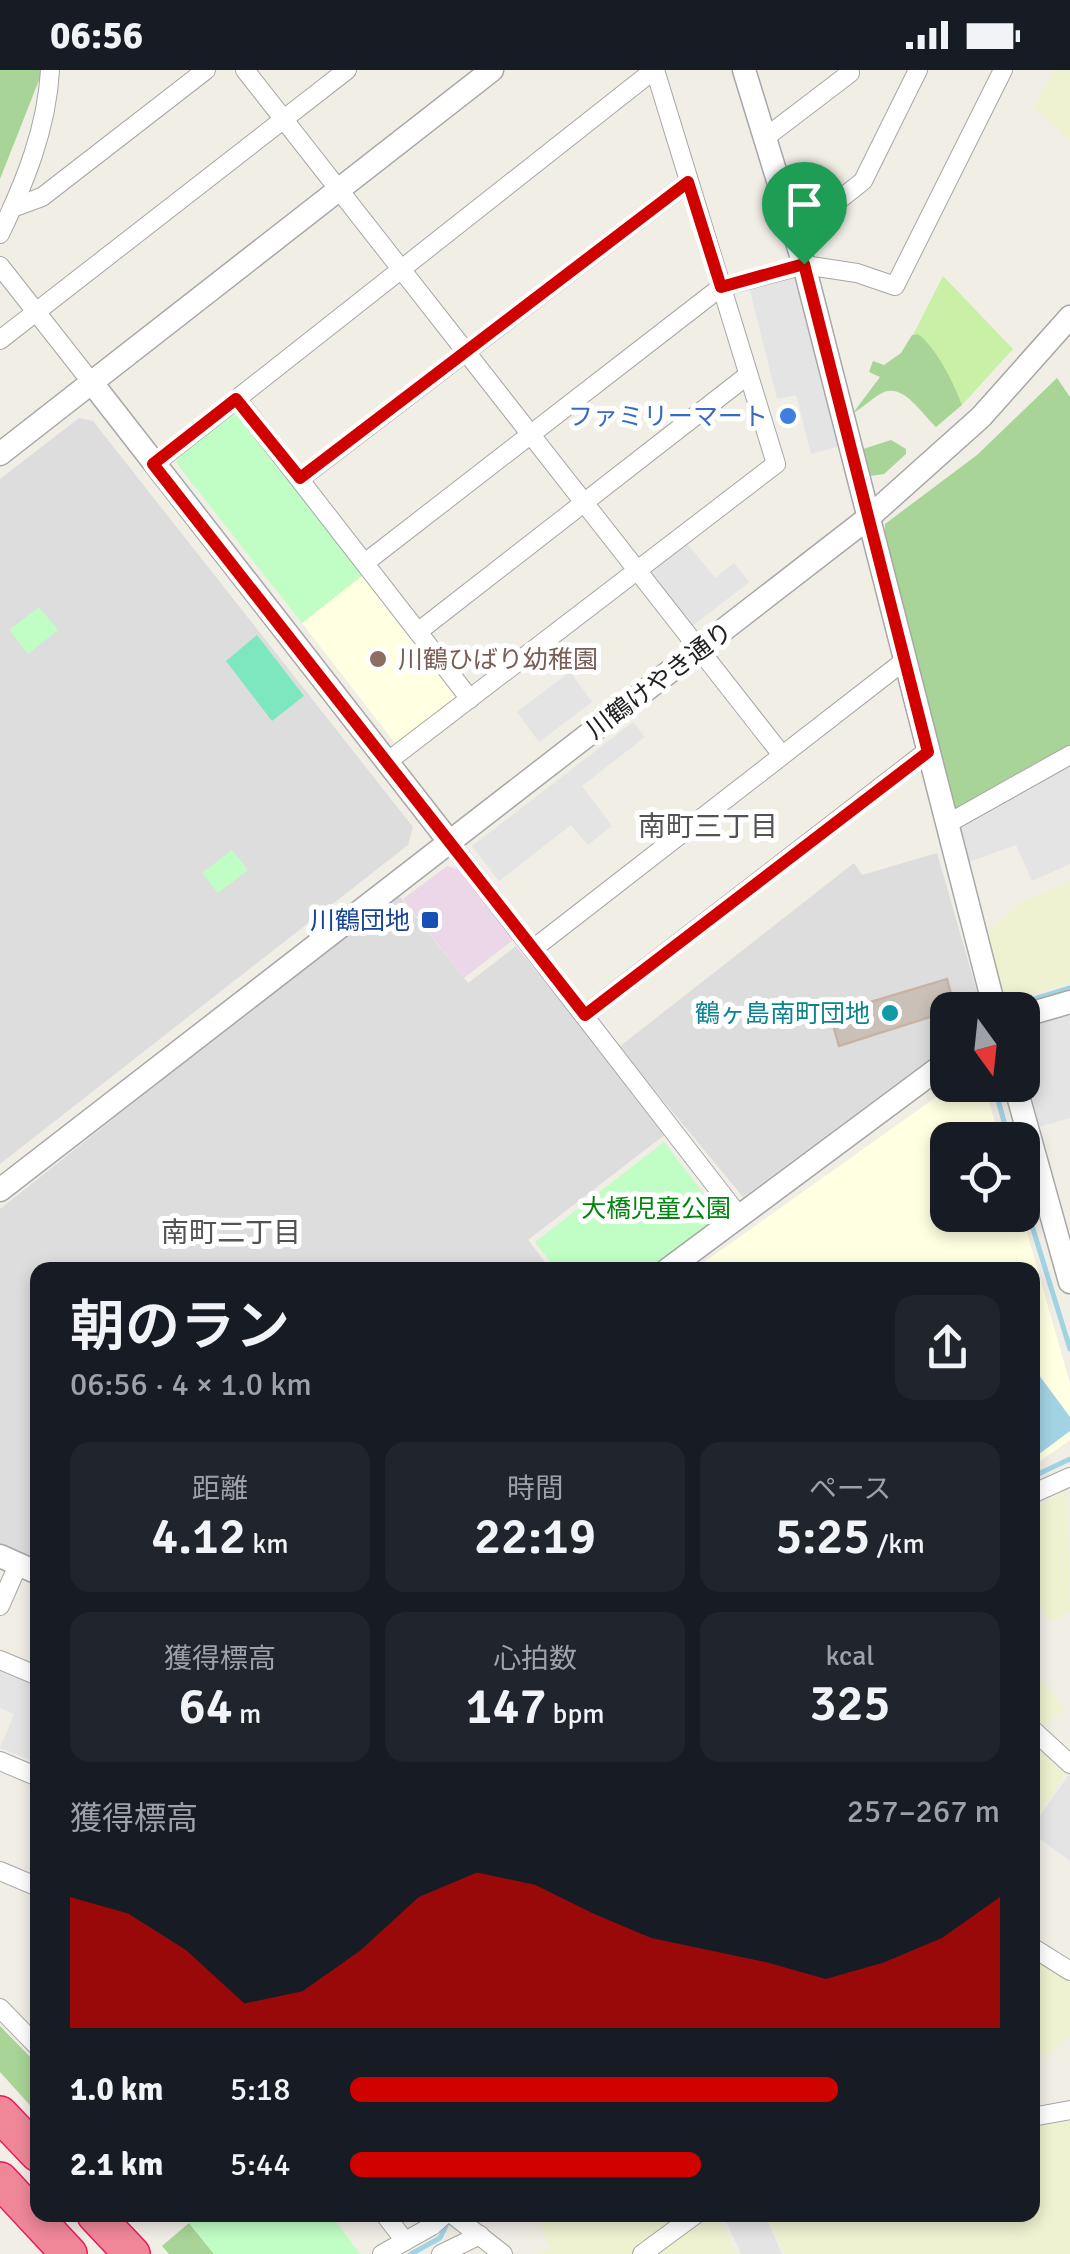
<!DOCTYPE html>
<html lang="ja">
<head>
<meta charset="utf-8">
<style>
  body { margin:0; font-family:Signika,"Noto Sans JP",sans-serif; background:#20242c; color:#f1f3f6; height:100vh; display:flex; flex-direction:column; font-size:38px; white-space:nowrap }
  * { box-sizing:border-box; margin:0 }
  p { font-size:32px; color:#9ea1a6 }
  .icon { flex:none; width:55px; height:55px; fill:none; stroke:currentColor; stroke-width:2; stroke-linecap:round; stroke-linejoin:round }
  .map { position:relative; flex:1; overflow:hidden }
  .sheet { position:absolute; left:30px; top:1192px; width:1010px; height:960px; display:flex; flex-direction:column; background:#171b24; border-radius:20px; box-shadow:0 5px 15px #0003 }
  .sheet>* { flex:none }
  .needle { width:65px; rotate:165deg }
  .fabs { position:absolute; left:930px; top:922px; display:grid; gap:20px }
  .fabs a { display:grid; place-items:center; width:110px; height:110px; border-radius:20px; background:#171b24; box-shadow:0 5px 15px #0003; font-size:50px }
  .pin { position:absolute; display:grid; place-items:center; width:85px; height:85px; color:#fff; margin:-102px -42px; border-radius:50% 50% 50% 0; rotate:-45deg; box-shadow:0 0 10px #0007 }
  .pin .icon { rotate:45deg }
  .round { display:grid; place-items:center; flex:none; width:105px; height:105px; border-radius:20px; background:#20242c }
  .headline { display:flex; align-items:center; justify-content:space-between; height:170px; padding:0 40px }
  h1 { font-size:55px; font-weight:600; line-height:75px }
  .stats { display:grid; grid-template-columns:repeat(3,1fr); gap:15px; height:170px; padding:10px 40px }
  .stats div { display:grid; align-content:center; border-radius:20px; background:#20242c; text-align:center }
  .stats b { font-size:50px; font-weight:600 }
  .stats small { font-size:28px; font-weight:400 }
  .stats p { font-size:28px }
  .chart { height:280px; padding:20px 40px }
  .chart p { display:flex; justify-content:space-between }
  .chart svg { width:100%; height:180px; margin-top:10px; fill:#d00200; opacity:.7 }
  ul { padding:0 40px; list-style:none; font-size:32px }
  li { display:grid; grid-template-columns:160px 120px 1fr; align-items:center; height:75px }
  li i { height:25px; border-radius:12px; background:#d00200 }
  .status { display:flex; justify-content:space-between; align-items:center; height:70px; padding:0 50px; background:#171b24; direction:ltr }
  .status svg { height:28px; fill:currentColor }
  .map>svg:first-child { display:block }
  .residential { fill:#dedddd }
  .industrial { fill:#ebd7e7 }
  .education { fill:#ffffe1 }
  .farmland { fill:#eff2d0 }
  .grass { fill:#caf0a7 }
  .forest { fill:#a8d497 }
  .park { fill:#c0fec5 }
  .pitch { fill:#7de7bf }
  .parking { fill:#e4e4e4 }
  .water { fill:#a2d3e3 }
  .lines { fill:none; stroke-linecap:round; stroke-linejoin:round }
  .stream { stroke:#a2d3e3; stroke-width:5 }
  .building { fill:#cac0b8; stroke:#c5b4a6; stroke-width:2.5 }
  .minor-casing { stroke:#a7a7a7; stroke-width:20 }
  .tertiary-casing { stroke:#a7a7a7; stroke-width:25 }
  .motorway-casing { stroke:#eb175d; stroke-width:38 }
  .minor { stroke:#fff; stroke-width:18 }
  .tertiary { stroke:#fff; stroke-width:22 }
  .motorway { stroke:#ef8799; stroke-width:35 }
  .route-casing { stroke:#fff; stroke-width:20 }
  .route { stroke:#d00200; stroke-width:12 }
  .shop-dot { fill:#3f7fe0; stroke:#fff; stroke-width:4 }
  .education-dot { fill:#8d6e63; stroke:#fff; stroke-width:4 }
  .transit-dot { fill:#1a4fb4; stroke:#fff; stroke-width:4 }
  .culture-dot { fill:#0f9aa8; stroke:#fff; stroke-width:4 }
  .labels { text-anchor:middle; stroke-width:10; stroke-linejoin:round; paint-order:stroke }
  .shop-label { font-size:25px; fill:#366cbe; stroke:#fff; text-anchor:end }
  .education-label { font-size:25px; fill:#785e54; stroke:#fff; text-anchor:start }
  .street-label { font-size:25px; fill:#202020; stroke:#fff }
  .transit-label { font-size:25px; fill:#164399; stroke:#fff; text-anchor:end }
  .culture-label { font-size:25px; fill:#0d838f; stroke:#fff; text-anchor:end }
  .park-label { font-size:25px; fill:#02850e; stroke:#fff }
  .neighbourhood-label { font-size:28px; fill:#535353; stroke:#fff }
</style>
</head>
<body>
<div class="status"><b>06:56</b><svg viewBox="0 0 49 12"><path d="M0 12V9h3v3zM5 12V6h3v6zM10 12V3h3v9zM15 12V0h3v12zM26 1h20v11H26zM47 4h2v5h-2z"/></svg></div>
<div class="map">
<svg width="1070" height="2184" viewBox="0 0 1070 2184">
  <rect width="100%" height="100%" fill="#f1eee6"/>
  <g class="residential">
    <polygon points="79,348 93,351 413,757 408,775 0,1094 0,409"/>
    <polygon points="937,783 982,939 948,940 947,976 743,1127 619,977 854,793 862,805"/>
    <polygon points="397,823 468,913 516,876 667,1063 528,1170 551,1200 38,1200 37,1493 0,1476 0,1139"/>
  </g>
  <polygon class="industrial" points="447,796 458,799 513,870 464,908 403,829"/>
  <g class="education">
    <polygon points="363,505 456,625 456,631 401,673 394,672 302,553"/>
    <polygon points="953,1015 984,1015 1000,1070 948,1070 948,1145 1022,1145 1070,1313 1070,1370 1033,1396 1032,1200 693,1200"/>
  </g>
  <g class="farmland">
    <polygon points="1054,0 1070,0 1070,71 1034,37"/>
    <polygon points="1070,811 1070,913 1005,931 987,862 1021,832"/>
    <polygon points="1067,1420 1070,1542 1052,1552 1033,1530 1033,1439"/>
    <polygon points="1033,1597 1064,1639 1033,1665"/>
    <polygon points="1032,1667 1068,1700 1033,1754 1032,1754"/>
    <polygon points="1032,1885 1070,1910 1070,1967 1044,1988 1033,1969"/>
    <polygon points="1055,2049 1070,2049 1070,2184 785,2184 768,2145 1032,2145 1033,2056"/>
    <polygon points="539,2145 718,2145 736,2184 539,2184 548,2178"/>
  </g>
  <path class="grass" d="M943,206L1013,279L962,335C953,309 937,285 918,264L913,265Z"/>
  <g class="forest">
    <polygon points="0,0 43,0 0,109"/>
    <path d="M918,264C936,277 955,315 962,335L936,357C922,344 903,312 882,323C871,329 864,337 853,343L880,307L869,302L873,291L884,295L901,283L912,265Z"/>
    <polygon points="1057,308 1070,327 1070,677 952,741 885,468 885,454 977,385"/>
    <polygon points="891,370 906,379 906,384 884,404 870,406 863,379"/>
    <polygon points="0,1956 37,1994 37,2043 0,2002"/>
    <polygon points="189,2153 214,2184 169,2184 162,2176"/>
  </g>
  <g class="park">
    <polygon points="235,341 363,505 302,553 177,394 176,386"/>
    <polygon points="39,537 58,560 28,584 9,560"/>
    <polygon points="232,780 248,800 218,823 202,803"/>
    <polygon points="664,1072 721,1146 651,1200 557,1200 535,1172"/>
    <polygon points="198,2145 331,2145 360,2184 214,2184 189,2153"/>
  </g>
  <polygon class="pitch" points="257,565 304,626 272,651 226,591"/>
  <g class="parking">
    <polygon points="796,205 840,376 811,384 796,325 777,329 749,217"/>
    <polygon points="685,471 715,508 734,493 749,512 690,558 645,501"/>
    <polygon points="570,602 592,632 539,672 517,642"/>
    <polygon points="633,652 645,667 582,716 612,756 588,775 571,755 499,811 472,776"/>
    <polygon points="1070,694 1070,794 1032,811 1016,775 969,792 960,755"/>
    <polygon points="1070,945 1070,1048 1039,1057 1023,985 1023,964 1025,957"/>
    <polygon points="0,1599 37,1614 37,1693 0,1678 14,1644 0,1638"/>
    <polygon points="1070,1703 1070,1791 1033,1764 1032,1757"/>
    <polygon points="723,2145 765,2145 782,2184 741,2184"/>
  </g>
  <polygon class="water" points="1033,1297 1070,1347 1070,1361 1035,1387"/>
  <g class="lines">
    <g class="stream">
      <polyline points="1001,939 1070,918"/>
      <polyline points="994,1015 1009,1070"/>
      <polyline points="1022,1123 1070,1279"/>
      <polyline points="1032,1407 1070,1389"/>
      <polyline points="411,2184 440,2168 448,2152"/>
    </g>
  </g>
  <polygon class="building" points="947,909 955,939 839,976 830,944"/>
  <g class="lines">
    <defs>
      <g id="minor">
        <polyline points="245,0 782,685"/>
        <polyline points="766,67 850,3 847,0"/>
        <polyline points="12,138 42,127 206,0"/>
        <polyline points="789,142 839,130 863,111 918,0"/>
        <path d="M0,164C25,112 47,58 50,0"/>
        <polyline points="0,196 92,313"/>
        <polyline points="0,270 347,0"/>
        <polyline points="237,329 470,629"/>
        <polyline points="153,395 654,0"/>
        <polyline points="301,408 688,112"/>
        <polyline points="366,492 721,217 804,195 857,203 895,216 1003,0"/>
        <polyline points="419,561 748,305"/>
        <polyline points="387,692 776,394 655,0"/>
        <polyline points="947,754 1070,685"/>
        <polyline points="448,770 739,1146"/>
        <polyline points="533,879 904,591"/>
        <polyline points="585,945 927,681"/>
        <polyline points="1032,1424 1070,1407"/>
        <polyline points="0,1536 18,1495"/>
        <polyline points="0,1590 38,1606"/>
        <polyline points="1032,1659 1070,1694"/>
        <polyline points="0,1691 38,1707"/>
        <polyline points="0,1801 38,1817"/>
        <polyline points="1032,1877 1070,1901"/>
        <polyline points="0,1938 38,1977"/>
        <polyline points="1032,2047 1070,2040"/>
        <polyline points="385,2145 405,2171"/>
        <polyline points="453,2145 503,2184"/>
        <polyline points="382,2184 432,2156 444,2145"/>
        <polyline points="441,2184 480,2165"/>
        <polyline points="642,2184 695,2145"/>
      </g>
      <g id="tertiary">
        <polyline points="744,0 804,195 995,940"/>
        <polyline points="92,313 448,770"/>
        <polyline points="0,384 492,0"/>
        <polyline points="1022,946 1070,932"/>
        <polyline points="1015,1015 1070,1212"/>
        <polyline points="0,1120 868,448 981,347 1070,247"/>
        <polyline points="667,1200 948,991"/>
        <polyline points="0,1486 38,1503"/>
      </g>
      <g id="motorway">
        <polyline points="0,2044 38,2084"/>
        <polyline points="0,2110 69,2184"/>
        <polyline points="95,2145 132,2184"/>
      </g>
    </defs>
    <use href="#minor" class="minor-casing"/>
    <use href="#tertiary" class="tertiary-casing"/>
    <use href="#motorway" class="motorway-casing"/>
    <use href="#minor" class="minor"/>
    <use href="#tertiary" class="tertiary"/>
    <use href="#motorway" class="motorway"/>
  </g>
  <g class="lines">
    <defs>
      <polygon id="route" points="688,112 721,217 804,194 928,682 585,945 153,394 236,329 300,408"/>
    </defs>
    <use href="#route" class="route-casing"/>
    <use href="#route" class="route"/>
  </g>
  <circle class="shop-dot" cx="788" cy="346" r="10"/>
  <circle class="education-dot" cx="378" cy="589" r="10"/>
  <rect class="transit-dot" x="420" y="840" width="20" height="20" rx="5"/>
  <circle class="culture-dot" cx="890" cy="943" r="10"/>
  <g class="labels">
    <g class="shop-label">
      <text x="768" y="355">ファミリーマート</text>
    </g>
    <g class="education-label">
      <text x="398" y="598">川鶴ひばり幼稚園</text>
    </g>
    <g class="street-label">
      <text transform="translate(659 610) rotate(-37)" y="9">川鶴けやき通り</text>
    </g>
    <g class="transit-label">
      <text x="410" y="859">川鶴団地</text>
    </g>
    <g class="culture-label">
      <text x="870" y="952">鶴ヶ島南町団地</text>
    </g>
    <g class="park-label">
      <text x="656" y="1147">大橋児童公園</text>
    </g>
    <g class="neighbourhood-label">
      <text x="708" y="766">南町三丁目</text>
      <text x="231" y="1172">南町二丁目</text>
    </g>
  </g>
</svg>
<div class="fabs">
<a><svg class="needle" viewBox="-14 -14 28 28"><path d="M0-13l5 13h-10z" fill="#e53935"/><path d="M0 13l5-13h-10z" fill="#9ea1a6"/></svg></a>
<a><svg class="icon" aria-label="locate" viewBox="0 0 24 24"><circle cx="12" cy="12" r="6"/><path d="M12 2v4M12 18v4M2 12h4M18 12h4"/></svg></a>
</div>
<div class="pin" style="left:804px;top:194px;background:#1e9e55"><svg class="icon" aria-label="arrive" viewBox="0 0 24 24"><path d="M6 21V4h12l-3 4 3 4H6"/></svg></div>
<section class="sheet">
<div class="headline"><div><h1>朝のラン</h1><p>06:56 · 4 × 1.0 km</p></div><a class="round"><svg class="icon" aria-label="share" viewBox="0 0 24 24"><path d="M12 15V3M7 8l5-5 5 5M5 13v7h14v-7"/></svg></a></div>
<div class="stats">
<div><p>距離</p><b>4.12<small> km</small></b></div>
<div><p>時間</p><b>22:19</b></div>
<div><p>ペース</p><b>5:25<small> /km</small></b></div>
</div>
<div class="stats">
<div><p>獲得標高</p><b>64<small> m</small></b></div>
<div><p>心拍数</p><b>147<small> bpm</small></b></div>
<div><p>kcal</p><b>325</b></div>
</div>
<div class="chart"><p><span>獲得標高</span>257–267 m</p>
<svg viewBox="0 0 160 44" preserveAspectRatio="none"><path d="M0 44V12L10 16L20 25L30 38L40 35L50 25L60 12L70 6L80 9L90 16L100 22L110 25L120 28L130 32L140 28L150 22L160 12V44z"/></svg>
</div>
<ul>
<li><b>1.0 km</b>5:18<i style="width:75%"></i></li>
<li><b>2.1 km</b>5:44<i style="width:54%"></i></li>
</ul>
</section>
</div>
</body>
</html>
